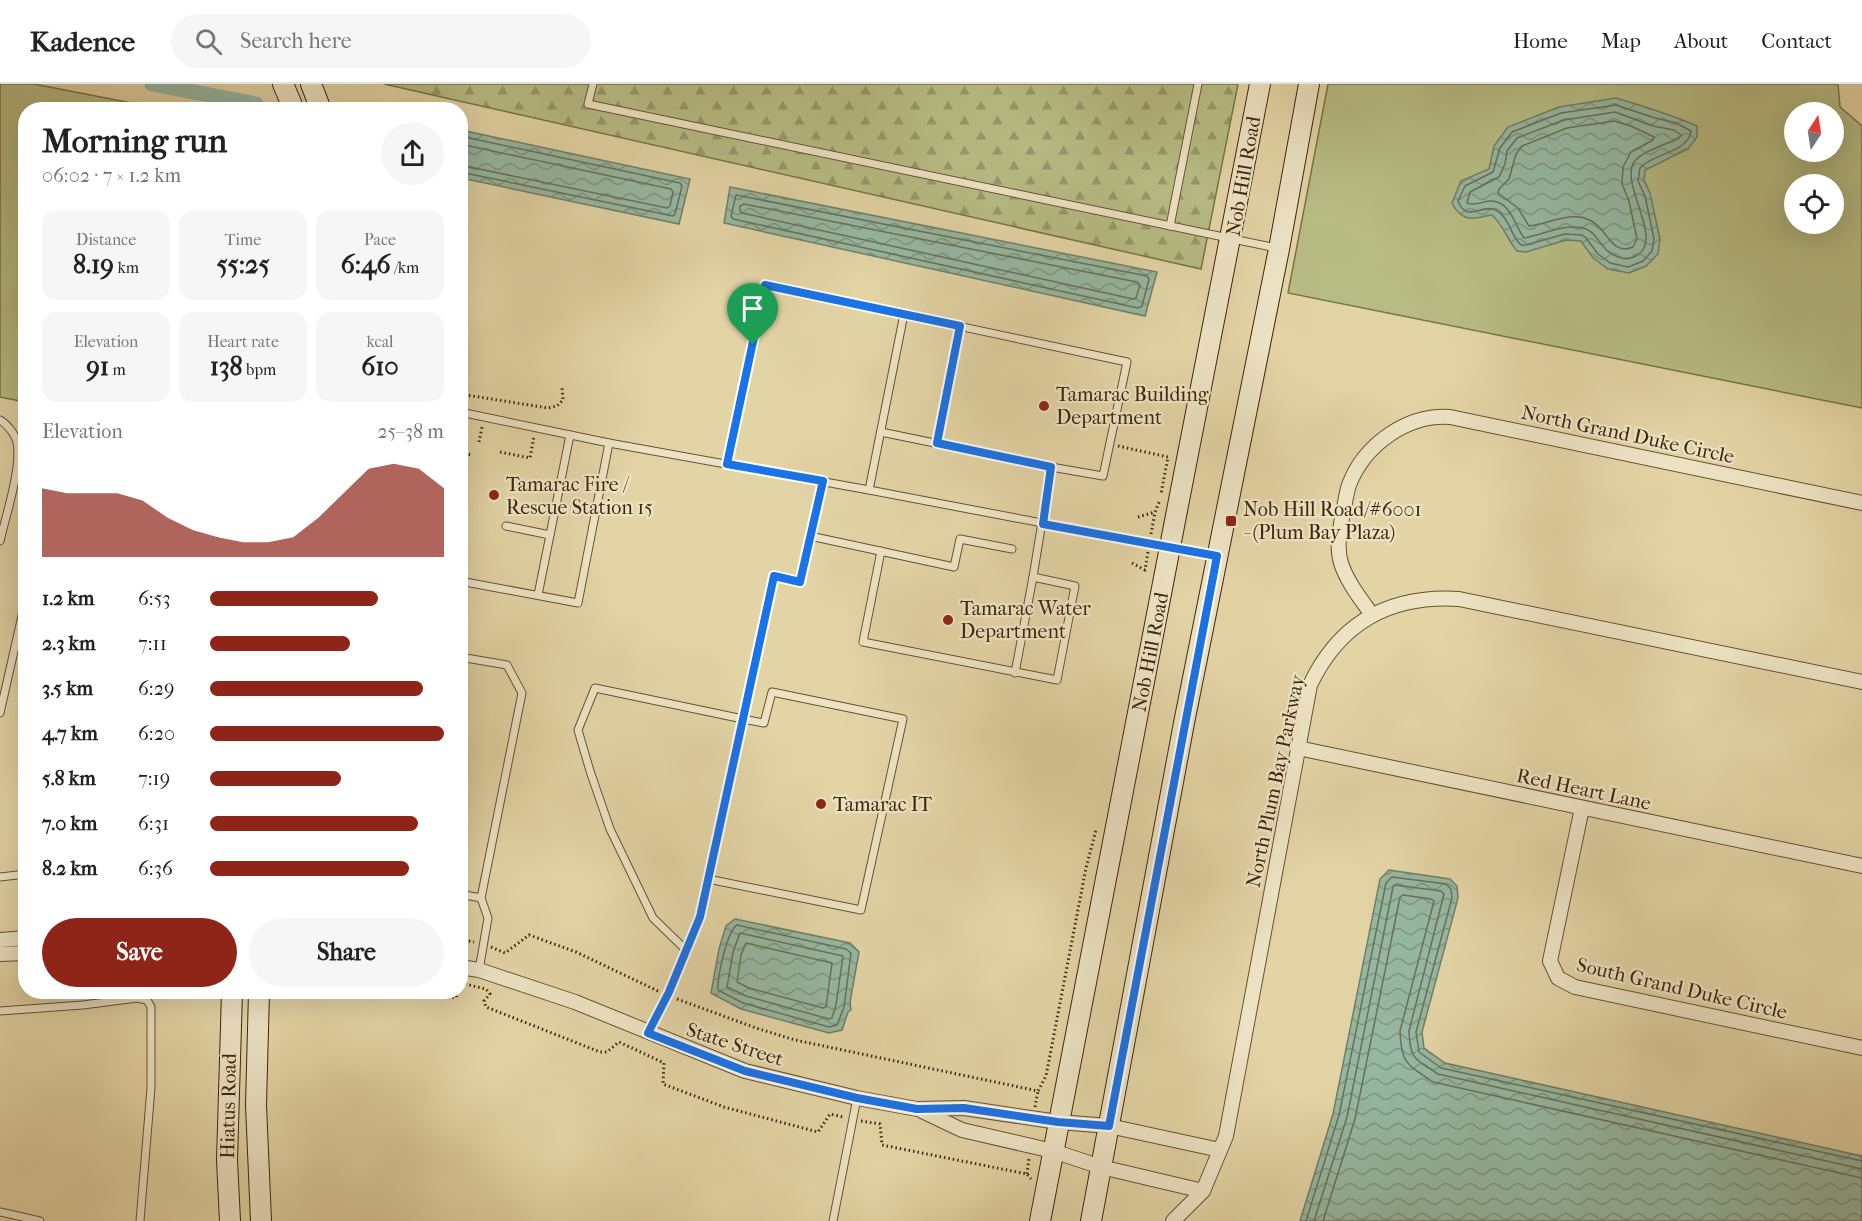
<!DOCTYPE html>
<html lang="en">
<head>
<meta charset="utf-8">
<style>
  body { margin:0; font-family:"IM FELL French Canon",serif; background:#f6f6f6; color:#222; height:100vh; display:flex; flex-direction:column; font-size:22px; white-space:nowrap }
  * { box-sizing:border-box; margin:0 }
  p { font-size:20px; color:#767676 }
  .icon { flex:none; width:33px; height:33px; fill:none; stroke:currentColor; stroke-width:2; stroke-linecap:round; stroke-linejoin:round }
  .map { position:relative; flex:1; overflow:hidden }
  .details { position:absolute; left:18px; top:18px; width:450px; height:897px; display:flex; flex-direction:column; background:#fff; border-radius:24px; box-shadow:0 6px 24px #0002 }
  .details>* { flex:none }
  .needle { width:39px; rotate:12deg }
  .fabs { position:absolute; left:1784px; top:18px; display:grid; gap:12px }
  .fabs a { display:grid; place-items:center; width:60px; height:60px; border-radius:50%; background:#fff; box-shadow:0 6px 24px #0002; font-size:30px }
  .pin { position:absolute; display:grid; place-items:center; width:51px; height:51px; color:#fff; margin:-62px -26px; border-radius:50% 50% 50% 0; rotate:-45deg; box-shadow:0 0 6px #0007 }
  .pin .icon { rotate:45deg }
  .round { display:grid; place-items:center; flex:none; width:63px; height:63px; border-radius:32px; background:#f6f6f6 }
  .overview { display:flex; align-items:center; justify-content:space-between; height:102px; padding:0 24px }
  h1 { font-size:33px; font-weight:800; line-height:45px }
  .stats { display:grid; grid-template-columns:repeat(3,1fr); gap:9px; height:102px; padding:6px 24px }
  .stats div { display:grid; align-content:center; border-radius:15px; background:#f6f6f6; text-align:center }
  .stats b { font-size:26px; font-weight:800 }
  .stats small { font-size:16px; font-weight:400 }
  .stats p { font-size:16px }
  .chart { height:168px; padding:12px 24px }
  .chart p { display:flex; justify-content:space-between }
  .chart svg { width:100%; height:108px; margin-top:6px; fill:#8f2418; opacity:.7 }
  .primary-button { display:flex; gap:12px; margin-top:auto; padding:12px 24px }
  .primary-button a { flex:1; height:69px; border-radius:36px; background:#8f2418; color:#fff; font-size:24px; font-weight:800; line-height:69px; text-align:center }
  .primary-button a+a { background:#f6f6f6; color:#222 }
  ul { padding:0 24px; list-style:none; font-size:20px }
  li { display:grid; grid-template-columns:96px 72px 1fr; align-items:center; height:45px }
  li i { height:15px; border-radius:8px; background:#8f2418 }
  header { display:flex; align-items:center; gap:36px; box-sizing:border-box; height:84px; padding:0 30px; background:#fff; border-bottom:2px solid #e0e0e0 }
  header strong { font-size:28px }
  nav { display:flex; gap:33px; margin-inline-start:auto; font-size:21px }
  .search { width:420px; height:54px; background:#f6f6f6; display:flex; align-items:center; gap:15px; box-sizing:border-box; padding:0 21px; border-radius:33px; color:#767676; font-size:22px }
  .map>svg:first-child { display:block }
  .grass { fill:#b7bc84; stroke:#7a7248; stroke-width:1.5; fill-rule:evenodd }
  .forest { fill:url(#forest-firs); stroke:#7a7248; stroke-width:1.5 }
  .water { fill:url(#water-waves); stroke:#727e66; stroke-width:1.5 }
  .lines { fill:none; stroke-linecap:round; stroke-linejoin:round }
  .shore { stroke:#697057; stroke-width:1.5 }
  .canal { stroke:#96b8a3; stroke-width:15 }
  .lane-casing { stroke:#665232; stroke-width:9 }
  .street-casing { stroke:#665232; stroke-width:16 }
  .secondary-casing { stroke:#3c270b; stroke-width:22 }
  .path { stroke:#3c270b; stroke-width:3; stroke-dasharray:1.5 3; stroke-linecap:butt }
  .lane { stroke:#ede3c4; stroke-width:7 }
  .street { stroke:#ede3c4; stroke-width:14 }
  .secondary { stroke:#ede3c4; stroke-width:20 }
  .route-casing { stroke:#fff; stroke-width:12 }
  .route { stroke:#1a73e8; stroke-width:8 }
  .poi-dot { fill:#8f2418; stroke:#ede3c4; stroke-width:2 }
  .labels { text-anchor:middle; stroke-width:4.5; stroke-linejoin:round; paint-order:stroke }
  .street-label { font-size:20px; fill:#3c270b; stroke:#ede3c4 }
  .poi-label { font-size:20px; fill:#3c270b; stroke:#ede3c4; text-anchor:start }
</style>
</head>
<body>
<header>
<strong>Kadence</strong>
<div class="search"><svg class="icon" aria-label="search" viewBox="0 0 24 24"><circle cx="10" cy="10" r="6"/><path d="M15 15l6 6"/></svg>Search here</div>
<nav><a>Home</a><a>Map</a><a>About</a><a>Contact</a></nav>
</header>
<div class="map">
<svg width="1862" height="1137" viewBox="0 0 1862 1137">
  <defs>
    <pattern id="forest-firs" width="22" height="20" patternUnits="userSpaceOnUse" patternTransform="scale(1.5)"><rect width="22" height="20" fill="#b7bc84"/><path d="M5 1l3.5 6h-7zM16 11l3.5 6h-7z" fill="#96996a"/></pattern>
    <pattern id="water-waves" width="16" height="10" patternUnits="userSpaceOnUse" patternTransform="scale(1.5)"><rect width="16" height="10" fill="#96b8a3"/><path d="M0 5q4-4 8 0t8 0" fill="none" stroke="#7c9683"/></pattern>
  </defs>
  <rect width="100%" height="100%" fill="#e3d4a5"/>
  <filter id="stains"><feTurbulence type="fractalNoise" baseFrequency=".00333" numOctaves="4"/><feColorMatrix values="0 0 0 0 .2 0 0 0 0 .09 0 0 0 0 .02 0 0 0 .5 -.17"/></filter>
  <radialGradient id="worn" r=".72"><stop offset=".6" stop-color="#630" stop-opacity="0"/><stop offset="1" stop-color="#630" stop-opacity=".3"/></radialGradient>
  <g class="grass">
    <polygon points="0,0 34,0 162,25 26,26 25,318 0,313"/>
    <path d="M1328,0H1838L1840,23L1862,42V324L1288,209ZM1794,28H1833V68H1794ZM1794,100H1833V140H1794Z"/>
  </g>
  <polygon class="forest" points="384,0 1238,0 1201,185"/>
  <g class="water">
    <path d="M1616,14C1643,22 1672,31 1697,42V53L1688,65L1645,86L1644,96L1650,109L1660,155L1658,170L1646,182L1629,189L1608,185L1593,174L1581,157L1566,156L1526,168L1517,167C1507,155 1504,142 1492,131C1473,134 1463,140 1452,119L1461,97L1489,85L1494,62L1508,43L1559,23Z"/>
    <polygon points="461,46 690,95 679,140 461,94"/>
    <polygon points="730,103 1157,188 1145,232 724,139"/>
    <polygon points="1389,786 1450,795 1457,802 1458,814 1422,948 1424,964 1445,979 1862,1072 1862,1137 1300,1137 1333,1030 1380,795"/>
    <polygon points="735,835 850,859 859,868 850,918 851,926 848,928 842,946 829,949 741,925 711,909 719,865 726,842"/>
  </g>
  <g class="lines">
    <g class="shore">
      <path d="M1616,21L1655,34L1676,39L1691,47C1688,69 1653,69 1640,84L1638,97L1645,112L1654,155L1652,167L1643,177L1628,183L1610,179L1598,170L1586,154L1582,151L1565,150L1526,161H1521C1510,151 1510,134 1496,126C1483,119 1467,140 1458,117L1465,102L1493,88L1500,64L1512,48L1561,29Z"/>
      <path d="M1615,28L1653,42L1674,46L1681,51L1679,54C1666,61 1643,66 1634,78C1620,100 1662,153 1639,170C1634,174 1628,175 1622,174C1599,169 1599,147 1583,144C1562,140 1545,150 1524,154C1515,142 1510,116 1490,117C1481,118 1475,122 1467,119L1470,108L1499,93L1505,80L1507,67L1517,54L1564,36Z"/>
      <path d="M1614,37L1631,42L1654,53L1653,56L1631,68L1623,83L1622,100L1629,117L1637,155L1633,163C1612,172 1608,147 1593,138C1573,125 1550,140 1529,142L1518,124L1498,109L1499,105L1509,95L1516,70L1522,62L1567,44Z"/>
      <polyline points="460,52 680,99 682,102 675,130 673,132 460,88"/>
      <polyline points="460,60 671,105 673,108 670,122 667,124 460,81"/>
      <polygon points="736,111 1147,192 1149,195 1142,222 1138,224 733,135 731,132"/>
      <polygon points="744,120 1137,198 1140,201 1136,214 1133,215 742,129 740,127 740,122"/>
      <path d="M737,841L846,865L851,869L844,923L837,941L829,943L743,919L718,906C717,894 727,847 737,841Z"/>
      <polygon points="740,849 843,872 836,921 832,934 829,935 746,912 727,903 733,868"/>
      <polygon points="746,859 832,879 826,923 823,924 749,904 737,898 741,871"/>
      <polyline points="1306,1137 1339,1031 1386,799 1392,793 1446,800 1451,805 1452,814 1416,948 1419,968 1441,984 1862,1077"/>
      <path d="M1314,1137L1347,1033L1393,803L1395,801L1441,807L1444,810L1409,947C1410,976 1415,975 1438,990L1862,1085"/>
      <path d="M1323,1137L1355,1035L1400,813L1403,811L1431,815L1434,817L1400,947C1401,980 1407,980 1433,998L1862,1094"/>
    </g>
    <polyline class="canal" points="152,0 256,20"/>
    <defs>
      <g id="lane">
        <polyline points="593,0 588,20 1276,164"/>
        <polyline points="1170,142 1198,0"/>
        <polyline points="460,328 609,359 869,406 1215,472"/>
        <path d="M0,336C7,340 15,350 17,358C22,383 6,431 0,457"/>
        <polyline points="881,348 1051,383"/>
        <polyline points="937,359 960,242"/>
        <polyline points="727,380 766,201 1127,278 1103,392 1051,383 1033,493 1075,502 1057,596 863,558 881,467"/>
        <polyline points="869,406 904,230"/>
        <polyline points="506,442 550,451"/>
        <polyline points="810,452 954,483 960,455 1012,465"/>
        <polyline points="460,497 578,519 609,359"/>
        <polyline points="538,511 570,351"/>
        <polyline points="460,573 507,581 522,609 481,814 488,834 479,886"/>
        <polyline points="1015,589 1033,493"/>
        <polyline points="0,629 26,514"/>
        <polyline points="0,793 26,790"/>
        <polyline points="708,795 861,826 903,635 772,608 764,639 743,635 774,492 800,498 823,397"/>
        <polyline points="460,810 481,814"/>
        <polyline points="0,927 83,921 137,914 147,916 151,923 151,1004 140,1137"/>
        <polyline points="648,949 669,908 700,833 743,635 595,604 578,646 590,687 610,745 653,834 686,866"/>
        <polyline points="0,1128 40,1137"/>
        <polyline points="833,1137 857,1014"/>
      </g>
      <g id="street">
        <path d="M1372,531C1361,515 1347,498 1341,479C1336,463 1340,445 1343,429C1345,420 1346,410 1349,401C1364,361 1407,330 1450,333L1862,419"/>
        <polyline points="1298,664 1862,782"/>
        <polyline points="1582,724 1550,877 1558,894 1575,903 1862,964"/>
        <polyline points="0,856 26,854"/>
        <polyline points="0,870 26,869"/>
        <polyline points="460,883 479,886 575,918 745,987 857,1014 917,1025 964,1024 1058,1038 1109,1042 1220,1066"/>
        <polyline points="922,1027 962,1046 1053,1067 1101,1083 1203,1107"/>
        <path d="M1173,1137L1203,1107L1226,1052L1310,601C1340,538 1390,511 1459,515L1862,598"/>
      </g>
      <g id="secondary">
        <polyline points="283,0 294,26"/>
        <polyline points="311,0 321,26"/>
        <polyline points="259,908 256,1021 261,1137"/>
        <polyline points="230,1137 227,1076 232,908"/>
        <path d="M1040,1137C1111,758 1187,379 1260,0"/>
        <polyline points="1091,1137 1184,639 1279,165 1309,0"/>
      </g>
    </defs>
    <use href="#lane" class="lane-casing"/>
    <use href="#street" class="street-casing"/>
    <use href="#secondary" class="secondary-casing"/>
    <g class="path">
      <polyline points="460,310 548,324 557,322 563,316 562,304"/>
      <polyline points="479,358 482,343"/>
      <polyline points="1118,362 1168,373 1161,410"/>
      <polyline points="460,368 472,371"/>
      <polyline points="500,368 530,374 534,352"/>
      <polyline points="1138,433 1155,428"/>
      <polyline points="1151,450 1155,428 1160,416"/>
      <polyline points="1132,479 1145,486 1148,468"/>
      <polyline points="460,855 474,858"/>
      <polyline points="491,863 505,869 529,851 576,868 660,908"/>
      <polyline points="465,900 486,905 490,910 484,917 486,923 600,968 607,968 619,958 664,979 663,1000 724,1023 818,1048 830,1030 843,1033"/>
      <polyline points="426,908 456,914 457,908"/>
      <polyline points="291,911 292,908"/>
      <polyline points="677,915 756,944 795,956 1038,1007 1046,992 1086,784 1096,746"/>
      <polyline points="1035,1023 1038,1007"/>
      <polyline points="861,1037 880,1040 882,1061 1027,1090 1031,1095"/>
      <polyline points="1027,1090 1029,1074"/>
    </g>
    <use href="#lane" class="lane"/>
    <use href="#street" class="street"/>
    <use href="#secondary" class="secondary"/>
  </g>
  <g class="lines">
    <defs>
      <polygon id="route" points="765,201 960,242 937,359 1051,383 1043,440 1217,472 1109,1042 1058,1038 964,1024 917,1025 857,1014 745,987 648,949 669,908 700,833 774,492 800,498 823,397 727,380"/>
    </defs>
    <use href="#route" class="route-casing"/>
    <use href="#route" class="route"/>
  </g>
  <g class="poi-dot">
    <circle cx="1044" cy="322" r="6"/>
    <circle cx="494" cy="411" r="6"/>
    <rect x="1225" y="431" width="12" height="12" rx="3"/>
    <circle cx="948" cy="536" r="6"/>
    <circle cx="821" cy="720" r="6"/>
  </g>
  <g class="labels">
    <g class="street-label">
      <text transform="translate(1243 92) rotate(-80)" y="7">Nob Hill Road</text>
      <text transform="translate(1628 350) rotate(12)" y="7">North Grand Duke Circle</text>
      <text transform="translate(1150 568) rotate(-79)" y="7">Nob Hill Road</text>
      <text transform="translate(1275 697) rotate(-78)" y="7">North Plum Bay Parkway</text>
      <text transform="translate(1584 705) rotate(12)" y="7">Red Heart Lane</text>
      <text transform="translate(1682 904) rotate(13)" y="7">South Grand Duke Circle</text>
      <text transform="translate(735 960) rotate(18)" y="7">State Street</text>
      <text transform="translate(228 1022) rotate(-89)" y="7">Hiatus Road</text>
    </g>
    <g class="poi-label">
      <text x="1056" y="317">Tamarac Building<tspan x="1056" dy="23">Department</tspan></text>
      <text x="506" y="407">Tamarac Fire /<tspan x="506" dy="23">Rescue Station 15</tspan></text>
      <text x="1243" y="432">Nob Hill Road/#6001<tspan x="1243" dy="23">- (Plum Bay Plaza)</tspan></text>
      <text x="960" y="531">Tamarac Water<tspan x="960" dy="23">Department</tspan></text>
      <text x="833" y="727">Tamarac IT</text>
    </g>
  </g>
  <rect width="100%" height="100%" filter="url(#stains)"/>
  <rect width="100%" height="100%" fill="url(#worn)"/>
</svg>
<div class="fabs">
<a><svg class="needle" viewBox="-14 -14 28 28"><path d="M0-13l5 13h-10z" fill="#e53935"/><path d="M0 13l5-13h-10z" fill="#767676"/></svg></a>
<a><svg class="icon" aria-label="locate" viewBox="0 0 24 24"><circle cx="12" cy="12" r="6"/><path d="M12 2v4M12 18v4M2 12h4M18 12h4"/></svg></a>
</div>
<div class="pin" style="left:753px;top:261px;background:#1e9e55"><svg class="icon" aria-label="arrive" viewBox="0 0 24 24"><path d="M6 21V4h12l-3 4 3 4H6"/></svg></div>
<section class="details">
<div class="overview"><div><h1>Morning run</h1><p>06:02 · 7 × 1.2 km</p></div><a class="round"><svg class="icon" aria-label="share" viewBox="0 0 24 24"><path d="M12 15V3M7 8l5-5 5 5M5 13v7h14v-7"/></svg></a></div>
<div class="stats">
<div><p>Distance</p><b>8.19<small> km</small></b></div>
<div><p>Time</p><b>55:25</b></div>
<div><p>Pace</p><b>6:46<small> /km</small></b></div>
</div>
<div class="stats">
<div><p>Elevation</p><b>91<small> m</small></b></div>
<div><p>Heart rate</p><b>138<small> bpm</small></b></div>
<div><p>kcal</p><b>610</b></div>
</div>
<div class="chart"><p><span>Elevation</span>25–38 m</p>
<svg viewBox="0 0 160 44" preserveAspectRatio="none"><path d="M0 44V16L10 18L20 18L30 18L40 21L50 28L60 33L70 36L80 38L90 38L100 36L110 28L120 18L130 8L140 6L150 8L160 16V44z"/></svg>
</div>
<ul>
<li><b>1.2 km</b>6:53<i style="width:72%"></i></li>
<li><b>2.3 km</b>7:11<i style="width:60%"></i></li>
<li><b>3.5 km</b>6:29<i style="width:91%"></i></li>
<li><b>4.7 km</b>6:20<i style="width:100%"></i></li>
<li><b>5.8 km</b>7:19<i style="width:56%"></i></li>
<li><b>7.0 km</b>6:31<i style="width:89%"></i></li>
<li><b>8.2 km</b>6:36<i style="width:85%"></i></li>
</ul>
<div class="primary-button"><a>Save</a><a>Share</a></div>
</section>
</div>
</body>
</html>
